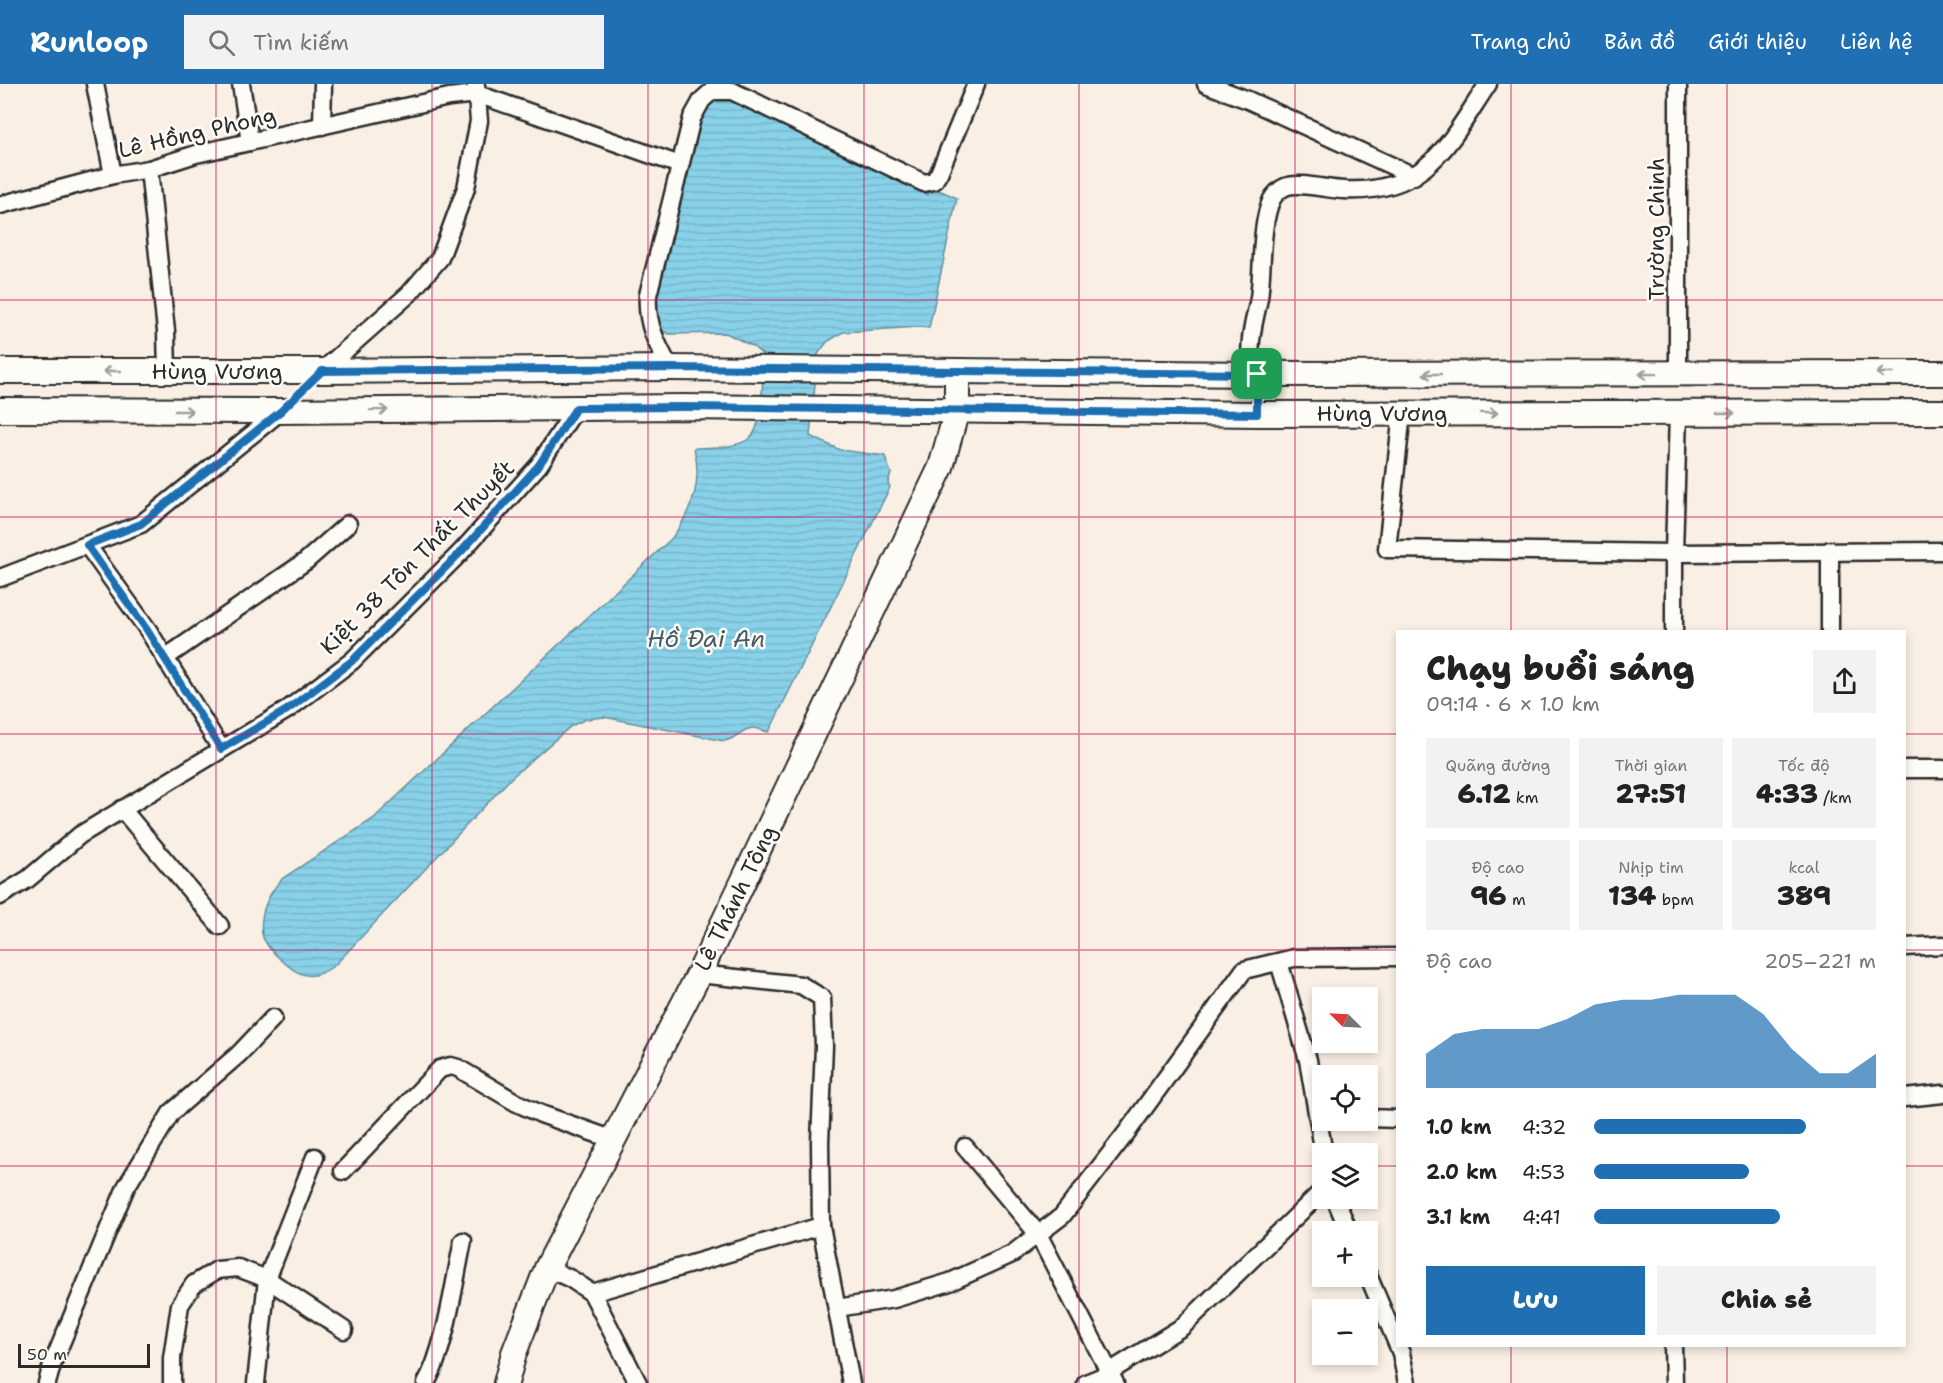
<!DOCTYPE html>
<html lang="vi">
<head>
<meta charset="utf-8">
<style>
  body { margin:0; font-family:"Shantell Sans",sans-serif; background:#f2f2f2; color:#222; height:100vh; display:flex; flex-direction:column; font-size:22px; white-space:nowrap }
  * { box-sizing:border-box; margin:0 }
  p { font-size:20px; color:#767676 }
  .icon { flex:none; width:33px; height:33px; fill:none; stroke:currentColor; stroke-width:2; stroke-linecap:round; stroke-linejoin:round }
  .map { position:relative; flex:1; overflow:hidden }
  .details { position:absolute; left:1396px; top:546px; width:510px; height:717px; display:flex; flex-direction:column; background:#fff; border-radius:0px; box-shadow:0 3px 9px #0003 }
  .details>* { flex:none }
  .needle { width:39px; rotate:294deg }
  .fabs { position:absolute; left:1312px; top:903px; display:grid; gap:12px }
  .fabs a { display:grid; place-items:center; width:66px; height:66px; border-radius:0px; background:#fff; box-shadow:0 3px 9px #0003; font-size:30px }
  .scale { position:absolute; left:18px; bottom:15px; width:132px; box-sizing:border-box; padding-left:6px; border:3px solid #2b2b2b; border-top:0; font-size:16px; line-height:21px; white-space:nowrap; color:#2b2b2b; -webkit-text-stroke:4px #fdfcf7; paint-order:stroke }
  .pin { position:absolute; display:grid; place-items:center; width:51px; height:51px; color:#fff; margin:-26px; border-radius:12px; box-shadow:0 3px 9px #0006 }
  .round { display:grid; place-items:center; flex:none; width:63px; height:63px; border-radius:0px; background:#f2f2f2 }
  .headline { display:flex; align-items:center; justify-content:space-between; height:102px; padding:0 30px }
  h1 { font-size:33px; font-weight:800; line-height:45px }
  .stats { display:grid; grid-template-columns:repeat(3,1fr); gap:9px; height:102px; padding:6px 30px }
  .stats div { display:grid; align-content:center; border-radius:0px; background:#f2f2f2; text-align:center }
  .stats b { font-size:26px; font-weight:800 }
  .stats small { font-size:16px; font-weight:400 }
  .stats p { font-size:16px }
  .chart { height:168px; padding:12px 30px }
  .chart p { display:flex; justify-content:space-between }
  .chart svg { width:100%; height:108px; margin-top:6px; fill:#1f6fb2; opacity:.7 }
  .cta { display:flex; gap:12px; margin-top:auto; padding:12px 30px }
  .cta a { flex:1; height:69px; border-radius:0px; background:#1f6fb2; color:#fff; font-size:24px; font-weight:800; line-height:69px; text-align:center }
  .cta a+a { background:#f2f2f2; color:#222 }
  ul { padding:0 30px; list-style:none; font-size:20px }
  li { display:grid; grid-template-columns:96px 72px 1fr; align-items:center; height:45px }
  li i { height:15px; border-radius:8px; background:#1f6fb2 }
  header { display:flex; align-items:center; gap:36px; box-sizing:border-box; height:84px; padding:0 30px; background:#1f6fb2; color:#fff }
  header strong { font-size:28px }
  nav { display:flex; gap:33px; margin-inline-start:auto; font-size:21px }
  .search { width:420px; height:54px; background:#f2f2f2; display:flex; align-items:center; gap:15px; box-sizing:border-box; padding:0 21px; border-radius:0px; color:#767676; font-size:22px }
  .map>svg:first-child { display:block }
  .water { fill:url(#water-rules); stroke:#638f9d; stroke-width:1.5 }
  .lines { fill:none; stroke-linecap:round; stroke-linejoin:round }
  .street-casing { stroke:#2b2b2b; stroke-width:21 }
  .secondary-casing { stroke:#2b2b2b; stroke-width:28 }
  .street { stroke:#fdfcf7; stroke-width:16 }
  .secondary { stroke:#fdfcf7; stroke-width:24 }
  .oneway { stroke:#9e9e9b }
  .route-casing { stroke:#fff; stroke-width:12 }
  .route { stroke:#1f6fb2; stroke-width:8 }
  .grid { fill:none; stroke:#c2185b; stroke-width:1.5; stroke-opacity:0.55 }
  .labels { text-anchor:middle; stroke-width:5; stroke-linejoin:round; paint-order:stroke }
  .street-label { font-size:22px; fill:#2b2b2b; stroke:#fdfcf7 }
  .water-label { font-size:24px; font-style:italic; fill:#475d64; stroke:#fdfcf7 }
</style>
</head>
<body>
<header>
<strong>Runloop</strong>
<div class="search"><svg class="icon" aria-label="search" viewBox="0 0 24 24"><circle cx="10" cy="10" r="6"/><path d="M15 15l6 6"/></svg>Tìm kiếm</div>
<nav><a>Trang chủ</a><a>Bản đồ</a><a>Giới thiệu</a><a>Liên hệ</a></nav>
</header>
<div class="map">
<svg width="1943" height="1299" viewBox="0 0 1943 1299">
  <defs>
    <pattern id="water-rules" width="6" height="5" patternUnits="userSpaceOnUse" patternTransform="scale(1.5)"><rect width="6" height="5" fill="#88d1e9"/><path d="M0 2.5h6" fill="none" stroke="#76b4c8"/></pattern>
  </defs>
  <rect width="100%" height="100%" fill="#f9efe4"/>
  <filter id="ink" filterUnits="userSpaceOnUse"><feTurbulence type="fractalNoise" baseFrequency=".0167" numOctaves="2"/><feDisplacementMap in="SourceGraphic" scale="12" xChannelSelector="R" yChannelSelector="G"/><feConvolveMatrix kernelMatrix="1 2 1 2 8 2 1 2 1" color-interpolation-filters="sRGB"/></filter>
  <g filter="url(#ink)">
    <path class="water" d="M702,4H714L928,111L932,103L957,114L929,244L918,243L843,248L827,258L818,270L810,352L840,366L885,372L891,389L888,399L890,403L769,648C764,647 758,644 753,644C742,644 736,656 724,657L604,633L586,635L571,642L512,693L335,881C311,899 298,892 278,873C271,866 264,859 262,850C259,829 269,808 283,794L373,735L672,454C692,426 703,399 694,364C712,363 736,365 750,354C764,343 763,289 763,271L752,262L726,249L669,250L657,244L650,231L695,16Z"/>
    <g class="lines">
      <defs>
        <g id="street">
          <polyline points="95,0 113,91"/>
          <polyline points="241,0 250,58"/>
          <polyline points="1206,0 1248,16 1414,92"/>
          <polyline points="322,42 323,0"/>
          <polyline points="149,85 166,247 167,288"/>
          <polyline points="0,121 113,91 149,85 196,70 449,13 477,10 680,81"/>
          <path d="M670,284C656,259 646,239 648,211L692,34L702,16L712,7H732L924,99L934,97L939,89L976,0"/>
          <polyline points="322,287 409,210 440,174 466,104 479,37 476,1"/>
          <path d="M1257,290C1255,285 1251,279 1251,273C1248,256 1256,231 1259,214C1263,186 1260,140 1272,115C1274,111 1280,105 1285,103C1298,97 1329,106 1344,106C1427,110 1448,60 1488,0"/>
          <polyline points="1678,290 1678,0"/>
          <polyline points="1402,329 1387,465 1674,469 1943,467"/>
          <polyline points="87,461 148,546 221,665"/>
          <polyline points="1830,466 1830,548"/>
          <polyline points="0,494 141,440 281,327"/>
          <polyline points="1674,548 1674,469 1678,329"/>
          <polyline points="165,574 306,477 348,440"/>
          <polyline points="1905,685 1943,685"/>
          <polyline points="122,725 220,842"/>
          <polyline points="0,812 28,795 80,751 287,626 352,577 461,468 539,381 576,324"/>
          <polyline points="1905,863 1943,861"/>
          <polyline points="1279,878 1308,976 1324,1070"/>
          <polyline points="699,890 801,901 822,914 824,962 820,1058 821,1142 851,1299"/>
          <polyline points="1905,1014 1943,1010"/>
          <polyline points="1368,1034 1398,1035"/>
          <polyline points="965,1063 1038,1150 1115,1299"/>
          <polyline points="343,1087 440,985 451,982 458,984 517,1019 541,1030 614,1056"/>
          <polyline points="1335,1114 1349,1148"/>
          <polyline points="547,1184 571,1195 592,1209 638,1299"/>
          <polyline points="1368,1191 1401,1269 1407,1299"/>
          <polyline points="592,1209 821,1142"/>
          <polyline points="837,1224 894,1215 950,1198 1012,1170 1062,1132 1127,1048 1244,886 1294,874 1398,873"/>
          <polyline points="1673,1262 1674,1299"/>
          <polyline points="47,1299 52,1281 126,1103 171,1029 239,970 273,934"/>
          <polyline points="172,1299 172,1274 180,1221 194,1200 217,1186 238,1184 267,1195 344,1246"/>
          <polyline points="256,1299 267,1195 315,1073"/>
          <path d="M426,1299C446,1264 454,1198 463,1157"/>
          <polyline points="1086,1299 1101,1293 1182,1243 1323,1106"/>
        </g>
        <g id="secondary">
          <polyline points="0,287 322,287 670,284 1257,290 1943,289"/>
          <polyline points="0,326 281,327 683,323 1257,330 1943,328"/>
          <polyline points="506,1299 514,1269 547,1184 699,890 941,383 957,326 957,287"/>
        </g>
      </defs>
      <use href="#street" class="street-casing"/>
      <use href="#secondary" class="secondary-casing"/>
      <use href="#street" class="street"/>
      <use href="#secondary" class="secondary"/>
    </g>
    <defs><path id="oneway-shaft" d="M-6 0H5M1.5-3L5.5 0L1.5 3" fill="none" stroke-width="1.6" stroke-linecap="round" stroke-linejoin="round" transform="scale(1.5)"/></defs>
    <g class="oneway">
      <use href="#oneway-shaft" transform="translate(112 287) rotate(-180)"/>
      <use href="#oneway-shaft" transform="translate(1885 289) rotate(180)"/>
      <use href="#oneway-shaft" transform="translate(1432 290) rotate(-180)"/>
      <use href="#oneway-shaft" transform="translate(1648 290) rotate(-180)"/>
      <use href="#oneway-shaft" transform="translate(379 326) rotate(-1)"/>
      <use href="#oneway-shaft" transform="translate(184 327)"/>
      <use href="#oneway-shaft" transform="translate(1489 329)"/>
      <use href="#oneway-shaft" transform="translate(1726 329)"/>
    </g>
  </g>
  <g class="lines" filter="url(#ink)">
    <defs>
      <polygon id="route" points="670,284 1257,290 1257,330 683,323 576,324 539,381 461,468 352,577 287,626 221,665 147,546 87,461 141,440 281,327 322,287"/>
    </defs>
    <use href="#route" class="route-casing"/>
    <use href="#route" class="route"/>
  </g>
  <path class="grid" d="M216,0V1299M432,0V1299M648,0V1299M864,0V1299M1079,0V1299M1295,0V1299M1511,0V548M1727,0V548M0,216H1943M0,433H1943M0,650H1398M1905,650H1943M0,866H1398M1905,866H1943M0,1082H1323M1368,1082H1398M1905,1082H1943M1511,1262V1299M1727,1262V1299"/>
  <g class="labels">
    <g class="street-label">
      <text transform="translate(197 48) rotate(-13)" y="8">Lê Hồng Phong</text>
      <text transform="translate(1656 145) rotate(-90)" y="8">Trường Chinh</text>
      <text x="217" y="295">Hùng Vương</text>
      <text x="1382" y="337">Hùng Vương</text>
      <text transform="translate(417 473) rotate(-45)" y="8">Kiệt 38 Tôn Thất Thuyết</text>
      <text transform="translate(735 814) rotate(-64)" y="8">Lê Thánh Tông</text>
    </g>
    <g class="water-label">
      <text x="706" y="563">Hồ Đại An</text>
    </g>
  </g>
</svg>
<div class="fabs">
<a><svg class="needle" viewBox="-14 -14 28 28"><path d="M0-13l5 13h-10z" fill="#e53935"/><path d="M0 13l5-13h-10z" fill="#767676"/></svg></a>
<a><svg class="icon" aria-label="locate" viewBox="0 0 24 24"><circle cx="12" cy="12" r="6"/><path d="M12 2v4M12 18v4M2 12h4M18 12h4"/></svg></a>
<a><svg class="icon" aria-label="layers" viewBox="0 0 24 24"><path d="M12 4l9 5-9 5-9-5zM3 14l9 5 9-5"/></svg></a>
<a>+</a>
<a>−</a>
</div>
<div class="scale">50 m</div>
<div class="pin" style="left:1257px;top:290px;background:#1e9e55"><svg class="icon" aria-label="arrive" viewBox="0 0 24 24"><path d="M6 21V4h12l-3 4 3 4H6"/></svg></div>
<section class="details">
<div class="headline"><div><h1>Chạy buổi sáng</h1><p>09:14 · 6 × 1.0 km</p></div><a class="round"><svg class="icon" aria-label="share" viewBox="0 0 24 24"><path d="M12 15V3M7 8l5-5 5 5M5 13v7h14v-7"/></svg></a></div>
<div class="stats">
<div><p>Quãng đường</p><b>6.12<small> km</small></b></div>
<div><p>Thời gian</p><b>27:51</b></div>
<div><p>Tốc độ</p><b>4:33<small> /km</small></b></div>
</div>
<div class="stats">
<div><p>Độ cao</p><b>96<small> m</small></b></div>
<div><p>Nhịp tim</p><b>134<small> bpm</small></b></div>
<div><p>kcal</p><b>389</b></div>
</div>
<div class="chart"><p><span>Độ cao</span>205–221 m</p>
<svg viewBox="0 0 160 44" preserveAspectRatio="none"><path d="M0 44V30L10 22L20 20L30 20L40 20L50 16L60 10L70 8L80 8L90 6L100 6L110 6L120 14L130 28L140 38L150 38L160 30V44z"/></svg>
</div>
<ul>
<li><b>1.0 km</b>4:32<i style="width:75%"></i></li>
<li><b>2.0 km</b>4:53<i style="width:55%"></i></li>
<li><b>3.1 km</b>4:41<i style="width:66%"></i></li>
</ul>
<div class="cta"><a>Lưu</a><a>Chia sẻ</a></div>
</section>
</div>
</body>
</html>
